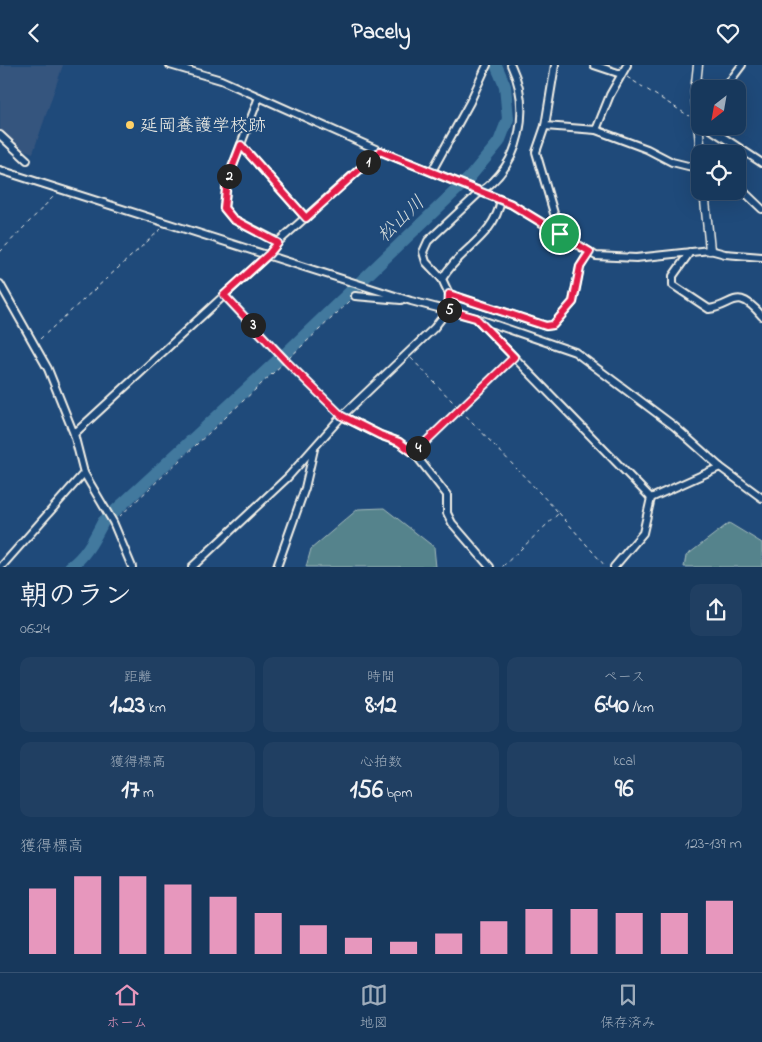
<!DOCTYPE html>
<html lang="ja">
<head>
<meta charset="utf-8">
<style>
  body { margin:0; font-family:"Indie Flower","Klee One",sans-serif; background:#203f62; color:#f1f3f6; height:100vh; display:flex; flex-direction:column; font-size:19px; white-space:nowrap }
  * { box-sizing:border-box; margin:0 }
  p { font-size:16px; color:#9eacbb }
  .icon { flex:none; width:28px; height:28px; fill:none; stroke:currentColor; stroke-width:2; stroke-linecap:round; stroke-linejoin:round }
  .map { position:relative; height:502px; overflow:hidden }
  .details { display:flex; flex-direction:column; background:#17385c; flex:1 }
  .details>* { flex:none }
  .needle { width:32px; rotate:211deg }
  .tools { position:absolute; left:691px; top:15px; display:grid; gap:10px }
  .tools a { display:grid; place-items:center; width:55px; height:55px; border-radius:10px; background:#17385c; box-shadow:0 5px 20px #0002,0 0 0 1px #365272; font-size:25px }
  .pin { position:absolute; display:grid; place-items:center; width:42px; height:42px; color:#fff; margin:-21px; border:2px solid #fff; border-radius:50%; box-shadow:0 1px 5px #0007 }
  .km { position:absolute; width:25px; height:25px; margin:-12px; border-radius:50%; background:#222; color:#fff; font-size:14px; line-height:25px; text-align:center }
  .round { display:grid; place-items:center; flex:none; width:52px; height:52px; border-radius:10px; background:#203f62 }
  .head { display:flex; align-items:center; justify-content:space-between; height:85px; padding:0 20px }
  h1 { font-size:28px; font-weight:700; line-height:38px }
  .metrics { display:grid; grid-template-columns:repeat(3,1fr); gap:8px; height:85px; padding:5px 20px }
  .metrics div { display:grid; align-content:center; border-radius:10px; background:#203f62; text-align:center }
  .metrics b { font-size:25px; font-weight:700 }
  .metrics small { font-size:14px; font-weight:400 }
  .metrics p { font-size:14px }
  .chart { height:140px; padding:10px 20px }
  .chart p { display:flex; justify-content:space-between }
  .chart svg { width:100%; height:90px; margin-top:5px; stroke:#e797bd; stroke-width:6 }
  header { display:flex; justify-content:space-between; align-items:center; height:65px; padding:0 20px; background:#17385c; font-size:22px; font-weight:700 }
  .dock { display:flex; justify-content:space-around; align-items:center; height:70px; border-top:1px solid #365272; background:#17385c; font-size:14px; color:#9eacbb }
  .dock a { display:grid; justify-items:center; gap:2px }
  .dock .current { color:#e797bd }
  .map>svg:first-child { display:block }
  .built { fill:#34547e }
  .green { fill:#55838c; stroke:#a4baba }
  .lines { fill:none; stroke-linecap:round; stroke-linejoin:round }
  .river { stroke:#42799e; stroke-width:12 }
  .minor-casing { stroke:#f4f1e8; stroke-width:10 }
  .tertiary-casing { stroke:#f4f1e8; stroke-width:11 }
  .path { stroke:#f4f1e8; stroke-width:1; stroke-dasharray:4 4; stroke-linecap:butt }
  .minor { stroke:#1f4a7a; stroke-width:6 }
  .tertiary { stroke:#1f4a7a; stroke-width:8 }
  .route-casing { stroke:#fff; stroke-width:10 }
  .route { stroke:#e11d48; stroke-width:6 }
  .poi-dot { fill:#ffd166; stroke:#1f4a7a; stroke-width:2 }
  .labels { text-anchor:middle; stroke-width:4; stroke-linejoin:round; paint-order:stroke }
  .poi-label { font-size:18px; fill:#f4f1e8; stroke:#1f4a7a; text-anchor:start }
  .water-label { font-size:19px; font-style:italic; fill:#d9dfdd; stroke:#1f4a7a }
</style>
</head>
<body>
<header><svg class="icon" aria-label="back" viewBox="0 0 24 24"><path d="M15 5l-7 7 7 7"/></svg>Pacely<svg class="icon" aria-label="heart" viewBox="0 0 24 24"><path d="M12 20l-8-8c-3-5 5-10 8-4 3-6 11-1 8 4z"/></svg></header>
<div class="map">
<svg width="762" height="502" viewBox="0 0 762 502">
  <rect width="100%" height="100%" fill="#1f4a7a"/>
  <filter id="ink" filterUnits="userSpaceOnUse"><feTurbulence type="fractalNoise" baseFrequency=".02" numOctaves="2"/><feDisplacementMap in="SourceGraphic" scale="10" xChannelSelector="R" yChannelSelector="G"/><feConvolveMatrix kernelMatrix="1 2 1 2 8 2 1 2 1" color-interpolation-filters="sRGB"/></filter>
  <g filter="url(#ink)">
    <polygon class="built" points="0,0 63,0 33,88 21,84 0,65"/>
    <g class="green">
      <polygon points="384,443 434,482 436,502 306,502 311,484 358,444"/>
      <polygon points="729,458 762,478 762,502 684,502 686,491"/>
    </g>
    <g class="lines">
      <g class="river">
        <polyline points="286,288 469,113 499,77 508,54 505,21 496,0"/>
        <path d="M70,502C86,491 94,474 103,457L278,295"/>
      </g>
      <defs>
        <g id="minor">
          <polyline points="170,0 221,15 380,86 511,139 596,191 636,193 710,185 725,189 762,192"/>
          <polyline points="594,0 621,9"/>
          <polyline points="724,24 742,0"/>
          <polyline points="259,32 227,116 224,143 233,154 278,177"/>
          <polyline points="545,61 555,0"/>
          <polyline points="706,61 762,98"/>
          <polyline points="596,65 610,30 627,0"/>
          <polyline points="0,70 27,95"/>
          <polyline points="241,80 306,153"/>
          <polyline points="0,105 411,236 476,253 575,287 674,361 720,402 762,433"/>
          <polyline points="432,106 470,37 487,0"/>
          <polyline points="738,121 762,144"/>
          <polyline points="560,169 536,87 545,61 596,65 647,84 672,97 700,104"/>
          <path d="M690,187L673,211V220L709,244C734,241 736,220 762,251"/>
          <path d="M442,214L426,197L423,187L428,176L480,127C522,99 531,43 511,0"/>
          <polyline points="0,219 48,304 74,369 84,408 113,457 132,502"/>
          <polyline points="449,229 546,261 553,260 573,237 580,202 589,187"/>
          <polyline points="355,231 401,235"/>
          <polyline points="478,255 651,433"/>
          <polyline points="342,351 380,370 399,377 414,388 447,430 447,448 452,458 490,502"/>
          <polyline points="74,369 269,189 278,177 380,86"/>
          <polyline points="651,433 720,402"/>
          <polyline points="1,502 84,408"/>
          <path d="M192,502L288,412L342,351L434,263L448,245L450,231L442,214C459,184 494,173 501,135"/>
          <polyline points="277,502 305,423 314,384"/>
          <polyline points="614,502 643,468 651,433"/>
        </g>
        <g id="tertiary">
          <polyline points="698,0 695,27 701,89"/>
          <polyline points="704,126 710,185"/>
        </g>
      </defs>
      <use href="#minor" class="minor-casing"/>
      <use href="#tertiary" class="tertiary-casing"/>
      <g class="path">
        <polyline points="627,12 689,51"/>
        <polyline points="0,187 55,130"/>
        <polyline points="229,235 286,296 338,347"/>
        <polyline points="40,274 161,164"/>
        <polyline points="411,293 559,448 502,502"/>
        <polyline points="419,382 509,297"/>
        <polyline points="559,448 606,502"/>
        <polyline points="119,452 350,236"/>
      </g>
      <use href="#minor" class="minor"/>
      <use href="#tertiary" class="tertiary"/>
    </g>
  </g>
  <g class="lines" filter="url(#ink)">
    <defs>
      <polygon id="route" points="241,80 306,153 380,86 511,139 590,187 580,202 573,237 553,260 546,261 449,229 448,245 476,253 514,292 414,388 399,377 380,370 342,351 286,296 224,230 269,189 278,178 233,154 224,143 227,116"/>
    </defs>
    <use href="#route" class="route-casing"/>
    <use href="#route" class="route"/>
  </g>
  <circle class="poi-dot" cx="130" cy="60" r="5"/>
  <g class="labels">
    <g class="poi-label">
      <text x="140" y="66">延岡養護学校跡</text>
    </g>
    <g class="water-label">
      <text transform="translate(400 153) rotate(-44)" y="7">松山川</text>
    </g>
  </g>
</svg>
<div class="tools">
<a><svg class="needle" viewBox="-14 -14 28 28"><path d="M0-13l5 13h-10z" fill="#e53935"/><path d="M0 13l5-13h-10z" fill="#9eacbb"/></svg></a>
<a><svg class="icon" aria-label="locate" viewBox="0 0 24 24"><circle cx="12" cy="12" r="6"/><path d="M12 2v4M12 18v4M2 12h4M18 12h4"/></svg></a>
</div>
<div class="pin" style="left:560px;top:169px;background:#1e9e55"><svg class="icon" aria-label="arrive" viewBox="0 0 24 24"><path d="M6 21V4h12l-3 4 3 4H6"/></svg></div>
<b class="km" style="left:368px;top:97px">1</b>
<b class="km" style="left:229px;top:111px">2</b>
<b class="km" style="left:253px;top:260px">3</b>
<b class="km" style="left:418px;top:383px">4</b>
<b class="km" style="left:449px;top:245px">5</b>
</div>
<section class="details">
<div class="head"><div><h1>朝のラン</h1><p>06:24</p></div><a class="round"><svg class="icon" aria-label="share" viewBox="0 0 24 24"><path d="M12 15V3M7 8l5-5 5 5M5 13v7h14v-7"/></svg></a></div>
<div class="metrics">
<div><p>距離</p><b>1.23<small> km</small></b></div>
<div><p>時間</p><b>8:12</b></div>
<div><p>ペース</p><b>6:40<small> /km</small></b></div>
</div>
<div class="metrics">
<div><p>獲得標高</p><b>17<small> m</small></b></div>
<div><p>心拍数</p><b>156<small> bpm</small></b></div>
<div><p>kcal</p><b>96</b></div>
</div>
<div class="chart"><p><span>獲得標高</span>123–139 m</p>
<svg viewBox="0 0 160 44" preserveAspectRatio="none"><path d="M5 44V12M15 44V6M25 44V6M35 44V10M45 44V16M55 44V24M65 44V30M75 44V36M85 44V38M95 44V34M105 44V28M115 44V22M125 44V22M135 44V24M145 44V24M155 44V18"/></svg>
</div>
</section>
<nav class="dock">
<a class="current"><svg class="icon" aria-label="home" viewBox="0 0 24 24"><path d="M3 11l9-7 9 7M6 9v11h12V9"/></svg>ホーム</a>
<a><svg class="icon" aria-label="map" viewBox="0 0 24 24"><path d="M3 6l6-2 6 2 6-2v14l-6 2-6-2-6 2zM9 4v14M15 6v14"/></svg>地図</a>
<a><svg class="icon" aria-label="saved" viewBox="0 0 24 24"><path d="M7 4h10v16l-5-4-5 4z"/></svg>保存済み</a>
</nav>
</body>
</html>
